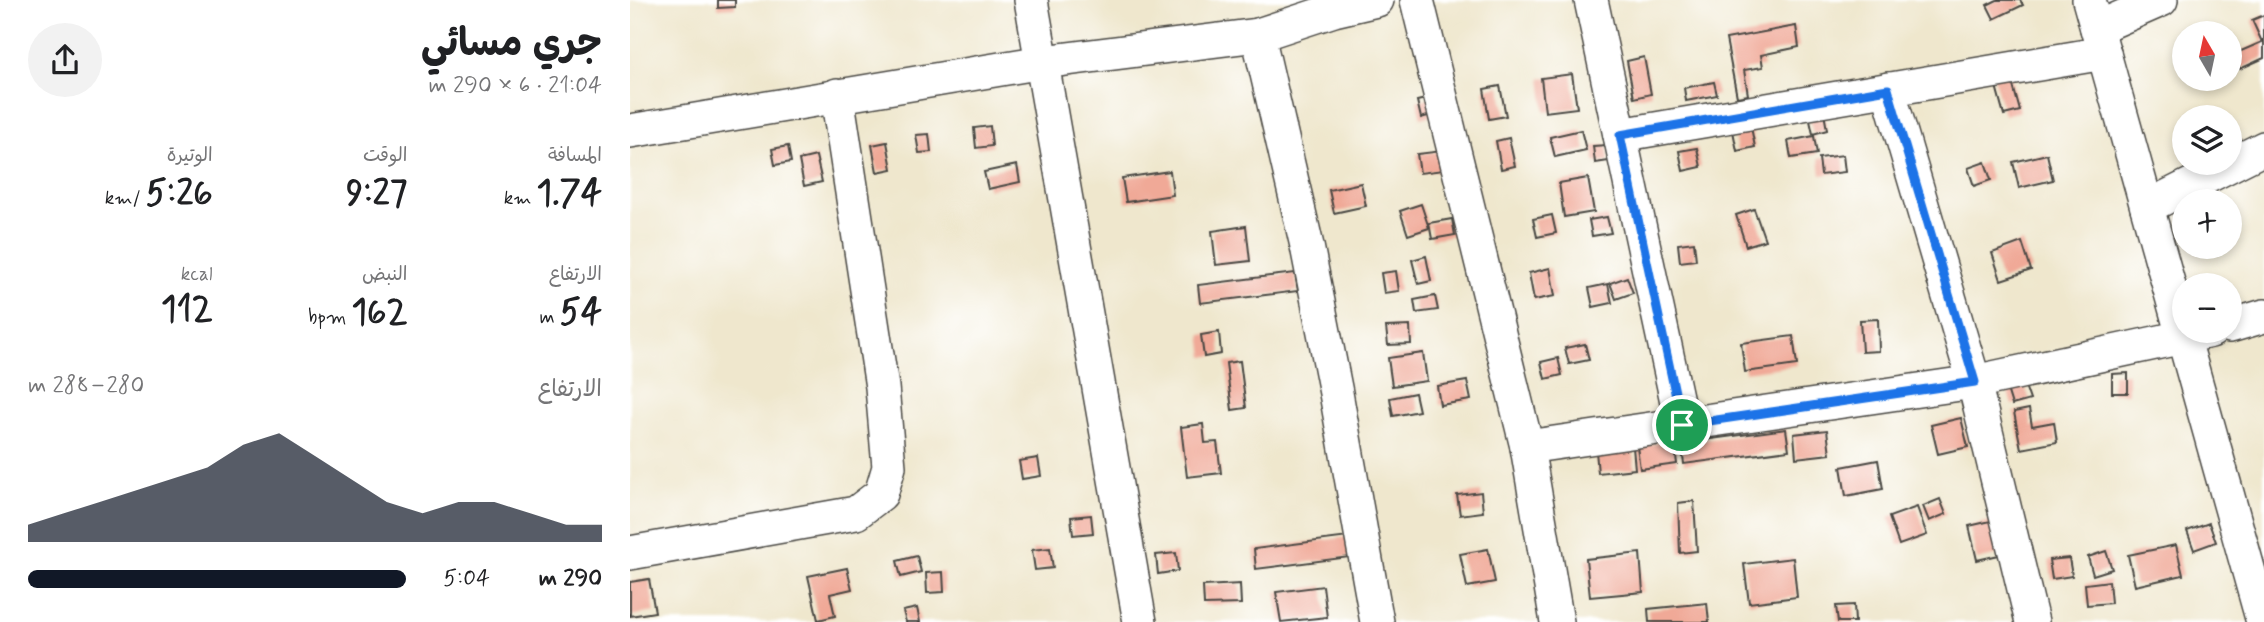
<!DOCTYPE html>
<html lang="ar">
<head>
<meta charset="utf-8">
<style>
  body { margin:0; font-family:Mynerve,"Playpen Sans Arabic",sans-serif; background:#f2f2f2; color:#202124; direction:rtl; height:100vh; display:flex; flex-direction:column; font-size:26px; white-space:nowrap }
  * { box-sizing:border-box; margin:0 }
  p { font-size:23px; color:#757577 }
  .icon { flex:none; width:38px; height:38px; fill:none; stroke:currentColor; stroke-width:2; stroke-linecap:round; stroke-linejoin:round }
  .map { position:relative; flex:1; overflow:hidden; direction:ltr }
  .drawer { display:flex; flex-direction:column; background:#fff; width:630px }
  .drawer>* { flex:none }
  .needle { width:46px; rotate:351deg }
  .controls { position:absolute; left:1542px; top:21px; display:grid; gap:14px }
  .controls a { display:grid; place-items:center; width:70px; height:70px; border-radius:50%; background:#fff; box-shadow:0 4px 10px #0003; font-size:35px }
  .pin { position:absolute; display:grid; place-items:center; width:60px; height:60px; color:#fff; margin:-30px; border:4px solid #fff; border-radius:50%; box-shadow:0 2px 7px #0007 }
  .round { display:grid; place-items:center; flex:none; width:74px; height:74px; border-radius:37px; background:#f2f2f2 }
  .head { display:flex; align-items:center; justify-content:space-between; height:119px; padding:0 28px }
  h1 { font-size:38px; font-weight:700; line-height:52px }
  .metrics { display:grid; grid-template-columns:repeat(3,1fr); gap:10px; height:119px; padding:7px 28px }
  .metrics div { display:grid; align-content:center }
  .metrics b { font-size:35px; font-weight:700 }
  .metrics small { font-size:19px; font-weight:400 }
  .metrics p { font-size:19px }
  .chart { height:196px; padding:14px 28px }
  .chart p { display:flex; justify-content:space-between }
  .chart svg { width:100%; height:126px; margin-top:7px; fill:#111827; opacity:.7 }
  ul { padding:0 28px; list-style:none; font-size:23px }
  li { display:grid; grid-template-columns:112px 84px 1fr; align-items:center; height:52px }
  li i { height:18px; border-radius:9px; background:#111827 }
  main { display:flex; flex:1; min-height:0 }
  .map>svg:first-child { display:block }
  .building { fill:#f0a997 }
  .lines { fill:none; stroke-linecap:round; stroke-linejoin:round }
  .minor-casing { stroke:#484743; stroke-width:36 }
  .minor { stroke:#fff; stroke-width:33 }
  .route-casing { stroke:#fff; stroke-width:14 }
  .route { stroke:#1a73e8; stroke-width:9 }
</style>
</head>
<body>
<main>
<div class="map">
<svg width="1634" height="622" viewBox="0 0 1634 622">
  <rect width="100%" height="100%" fill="#fff"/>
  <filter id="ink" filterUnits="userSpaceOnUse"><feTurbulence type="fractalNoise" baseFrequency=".0143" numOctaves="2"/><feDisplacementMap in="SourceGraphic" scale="14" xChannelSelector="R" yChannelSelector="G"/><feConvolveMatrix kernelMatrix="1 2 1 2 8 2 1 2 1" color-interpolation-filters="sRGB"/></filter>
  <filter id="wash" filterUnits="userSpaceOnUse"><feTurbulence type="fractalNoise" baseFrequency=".00686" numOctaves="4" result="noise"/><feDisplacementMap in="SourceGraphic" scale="28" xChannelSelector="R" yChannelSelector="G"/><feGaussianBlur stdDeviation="1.57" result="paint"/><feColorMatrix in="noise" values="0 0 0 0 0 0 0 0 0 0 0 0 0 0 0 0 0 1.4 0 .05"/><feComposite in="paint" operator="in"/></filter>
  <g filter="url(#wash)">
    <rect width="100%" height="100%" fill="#efe7cd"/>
    <g id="blocks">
      <g class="building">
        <polygon points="88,0 105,0 105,7 88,8"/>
        <polygon points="1367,0 1390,0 1393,5 1364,19 1357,5"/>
        <polygon points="1634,15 1634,58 1610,69 1604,54 1632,42 1622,20"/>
        <polygon points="1166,26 1169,47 1131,55 1133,67 1114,70 1118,95 1107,97 1096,39"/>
        <polygon points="1014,57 1021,94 1004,98 997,61"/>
        <polygon points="1379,71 1390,111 1374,115 1363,75"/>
        <polygon points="942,74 947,108 915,112 911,78"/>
        <polygon points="1084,82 1087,95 1056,101 1054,88"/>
        <polygon points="870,86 876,116 859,119 854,89"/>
        <polygon points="804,97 808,113 791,118 787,101"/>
        <polygon points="1194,113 1197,130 1183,134 1179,116"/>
        <polygon points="360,126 362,146 346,148 344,128"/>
        <polygon points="1121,127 1125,147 1107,151 1103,131"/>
        <polygon points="951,130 956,150 925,157 920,137"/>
        <polygon points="299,134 301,152 289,153 286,135"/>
        <polygon points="1184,136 1187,154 1161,158 1158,141"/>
        <polygon points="879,138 885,166 871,169 866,141"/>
        <polygon points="257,142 262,169 247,172 242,145"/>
        <polygon points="977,145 979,161 965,163 963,146"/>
        <polygon points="158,146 161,162 145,165 142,149"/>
        <polygon points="1067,148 1071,167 1053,171 1049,151"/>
        <polygon points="812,151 814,170 790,173 787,154"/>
        <polygon points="1417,154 1423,180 1389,188 1383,162"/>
        <polygon points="1213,155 1215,172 1191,175 1189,158"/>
        <polygon points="186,156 192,182 174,186 169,160"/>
        <polygon points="1355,162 1361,180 1344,186 1338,168"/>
        <polygon points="387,165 390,182 358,189 354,172"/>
        <polygon points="540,171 543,195 496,202 492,178"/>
        <polygon points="958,178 964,212 934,217 929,183"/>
        <polygon points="731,183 736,206 704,213 699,190"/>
        <polygon points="791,204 799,228 778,235 770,211"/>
        <polygon points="1124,209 1135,240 1116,246 1106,215"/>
        <polygon points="922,215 926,233 907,237 903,219"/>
        <polygon points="977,217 981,233 962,236 959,220"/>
        <polygon points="822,219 825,235 802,239 799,223"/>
        <polygon points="616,226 620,261 586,265 582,231"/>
        <polygon points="1064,242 1066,260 1050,262 1048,244"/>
        <polygon points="1392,242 1401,270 1371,280 1362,253"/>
        <polygon points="796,256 801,281 788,284 782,260"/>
        <polygon points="920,268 925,296 904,300 899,273"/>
        <polygon points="766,271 769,291 754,293 751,273"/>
        <polygon points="665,273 668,291 570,303 568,285"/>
        <polygon points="997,277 1003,293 986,299 980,283"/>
        <polygon points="978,284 982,303 963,307 959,288"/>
        <polygon points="805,296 808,310 786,313 784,300"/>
        <polygon points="1248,319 1249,351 1232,352 1230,320"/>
        <polygon points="780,326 781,344 758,345 756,327"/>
        <polygon points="589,332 591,354 574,357 571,335"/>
        <polygon points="1163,336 1167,365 1115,372 1111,343"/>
        <polygon points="955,344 959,360 939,364 935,348"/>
        <polygon points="793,353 797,381 762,386 758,358"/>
        <polygon points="928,358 932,375 915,379 911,362"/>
        <polygon points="610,361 616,408 602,410 596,363"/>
        <polygon points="1498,373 1498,393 1482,393 1482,374"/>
        <polygon points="837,381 841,400 810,405 807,386"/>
        <polygon points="1394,383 1400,400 1382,405 1377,389"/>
        <polygon points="785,393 789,411 763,416 760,398"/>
        <polygon points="1399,409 1402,426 1424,422 1427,442 1391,449 1384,412"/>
        <polygon points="1331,418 1338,447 1308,454 1301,425"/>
        <polygon points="573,424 575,443 587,442 591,473 557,477 551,427"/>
        <polygon points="1156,429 1159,450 1054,464 1051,443"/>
        <polygon points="1197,430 1200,454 1166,458 1164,434"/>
        <polygon points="1044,441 1047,464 1010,469 1007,446"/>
        <polygon points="1003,447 1005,469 968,473 966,451"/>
        <polygon points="408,458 411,476 392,479 389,461"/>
        <polygon points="1248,460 1253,489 1216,496 1211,467"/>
        <polygon points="851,492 853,512 830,515 827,495"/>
        <polygon points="1310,499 1316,514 1299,521 1293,506"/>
        <polygon points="1064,501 1067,551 1050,553 1048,503"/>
        <polygon points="1287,507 1297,535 1269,545 1259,517"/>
        <polygon points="461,515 463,533 443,535 441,517"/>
        <polygon points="1374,518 1382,552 1347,560 1339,526"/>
        <polygon points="1579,523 1586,542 1564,550 1557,531"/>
        <polygon points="718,537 720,557 626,569 624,549"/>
        <polygon points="1546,545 1553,575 1505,586 1498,555"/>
        <polygon points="420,548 423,568 405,570 402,550"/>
        <polygon points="858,549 865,582 837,587 830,554"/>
        <polygon points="1476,551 1482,569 1463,575 1458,557"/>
        <polygon points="546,553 548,571 528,574 526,555"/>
        <polygon points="1010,553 1013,592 960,597 956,559"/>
        <polygon points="287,556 291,572 271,577 267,561"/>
        <polygon points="1163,558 1167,597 1119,603 1114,564"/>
        <polygon points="1439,558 1442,576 1422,579 1419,560"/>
        <polygon points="217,568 222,589 200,594 205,616 188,620 178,576"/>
        <polygon points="313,572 314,592 297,593 296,573"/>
        <polygon points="19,579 25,612 0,616 0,582"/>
        <polygon points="1479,581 1481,603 1457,605 1455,584"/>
        <polygon points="610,584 611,604 574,605 573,586"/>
        <polygon points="693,586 697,617 651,622 646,592"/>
        <polygon points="1077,603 1079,622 1019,622 1018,609"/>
        <polygon points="1224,605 1225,622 1208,622 1206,606"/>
        <polygon points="287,608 290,622 276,622 273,611"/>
      </g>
    </g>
  </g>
  <g filter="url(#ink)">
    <use href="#blocks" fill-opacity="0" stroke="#484743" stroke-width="2"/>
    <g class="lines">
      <defs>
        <g id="minor">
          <polyline points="401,0 510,622"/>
          <polyline points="787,0 897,447 927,622"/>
          <polyline points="961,0 1052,425"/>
          <polyline points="1459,0 1633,622"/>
          <polyline points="1467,28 1531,0"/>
          <polyline points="628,35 677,246 706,393 747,622"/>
          <polyline points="1258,89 1344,382 1402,622"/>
          <polyline points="0,131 413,62 628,35 704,10 747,0"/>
          <polyline points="990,135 1474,53"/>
          <polyline points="1517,207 1634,148"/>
          <polyline points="1600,326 1634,316"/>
          <polyline points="897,447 1344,382 1581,331"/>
          <polyline points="0,553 226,513 251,494 259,467 252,387 207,95"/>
        </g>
      </defs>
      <use href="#minor" class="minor-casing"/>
      <use href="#minor" class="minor"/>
    </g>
  </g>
  <g class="lines" filter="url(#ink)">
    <defs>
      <polygon id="route" points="1258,89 1345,382 1052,425 990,135"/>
    </defs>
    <use href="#route" class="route-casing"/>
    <use href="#route" class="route"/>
  </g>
</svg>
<div class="controls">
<a><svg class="needle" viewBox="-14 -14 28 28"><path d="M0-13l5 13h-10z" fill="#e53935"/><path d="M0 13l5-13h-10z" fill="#757577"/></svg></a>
<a><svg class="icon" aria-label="layers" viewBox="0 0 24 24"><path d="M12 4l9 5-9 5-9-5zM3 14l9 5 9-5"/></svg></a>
<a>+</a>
<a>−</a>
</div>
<div class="pin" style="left:1052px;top:425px;background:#1e9e55"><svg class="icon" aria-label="arrive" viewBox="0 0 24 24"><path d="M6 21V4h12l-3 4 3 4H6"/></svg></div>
</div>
<section class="drawer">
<div class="head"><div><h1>جري مسائي</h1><p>21:04 · 6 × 290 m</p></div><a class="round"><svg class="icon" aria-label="share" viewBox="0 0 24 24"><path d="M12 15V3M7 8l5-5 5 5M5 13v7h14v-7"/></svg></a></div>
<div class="metrics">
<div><p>المسافة</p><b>1.74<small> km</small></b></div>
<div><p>الوقت</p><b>9:27</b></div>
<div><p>الوتيرة</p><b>5:26<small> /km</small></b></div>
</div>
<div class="metrics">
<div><p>الارتفاع</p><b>54<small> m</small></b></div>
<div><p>النبض</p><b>162<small> bpm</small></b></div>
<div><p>kcal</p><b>112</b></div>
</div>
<div class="chart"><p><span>الارتفاع</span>280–288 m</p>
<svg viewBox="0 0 160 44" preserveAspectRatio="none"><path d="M0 44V38L10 34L20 30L30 26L40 22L50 18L60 10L70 6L80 14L90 22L100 30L110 34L120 30L130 30L140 34L150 38L160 38V44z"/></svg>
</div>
<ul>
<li><b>290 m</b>5:04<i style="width:100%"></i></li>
</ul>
</section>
</main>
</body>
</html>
